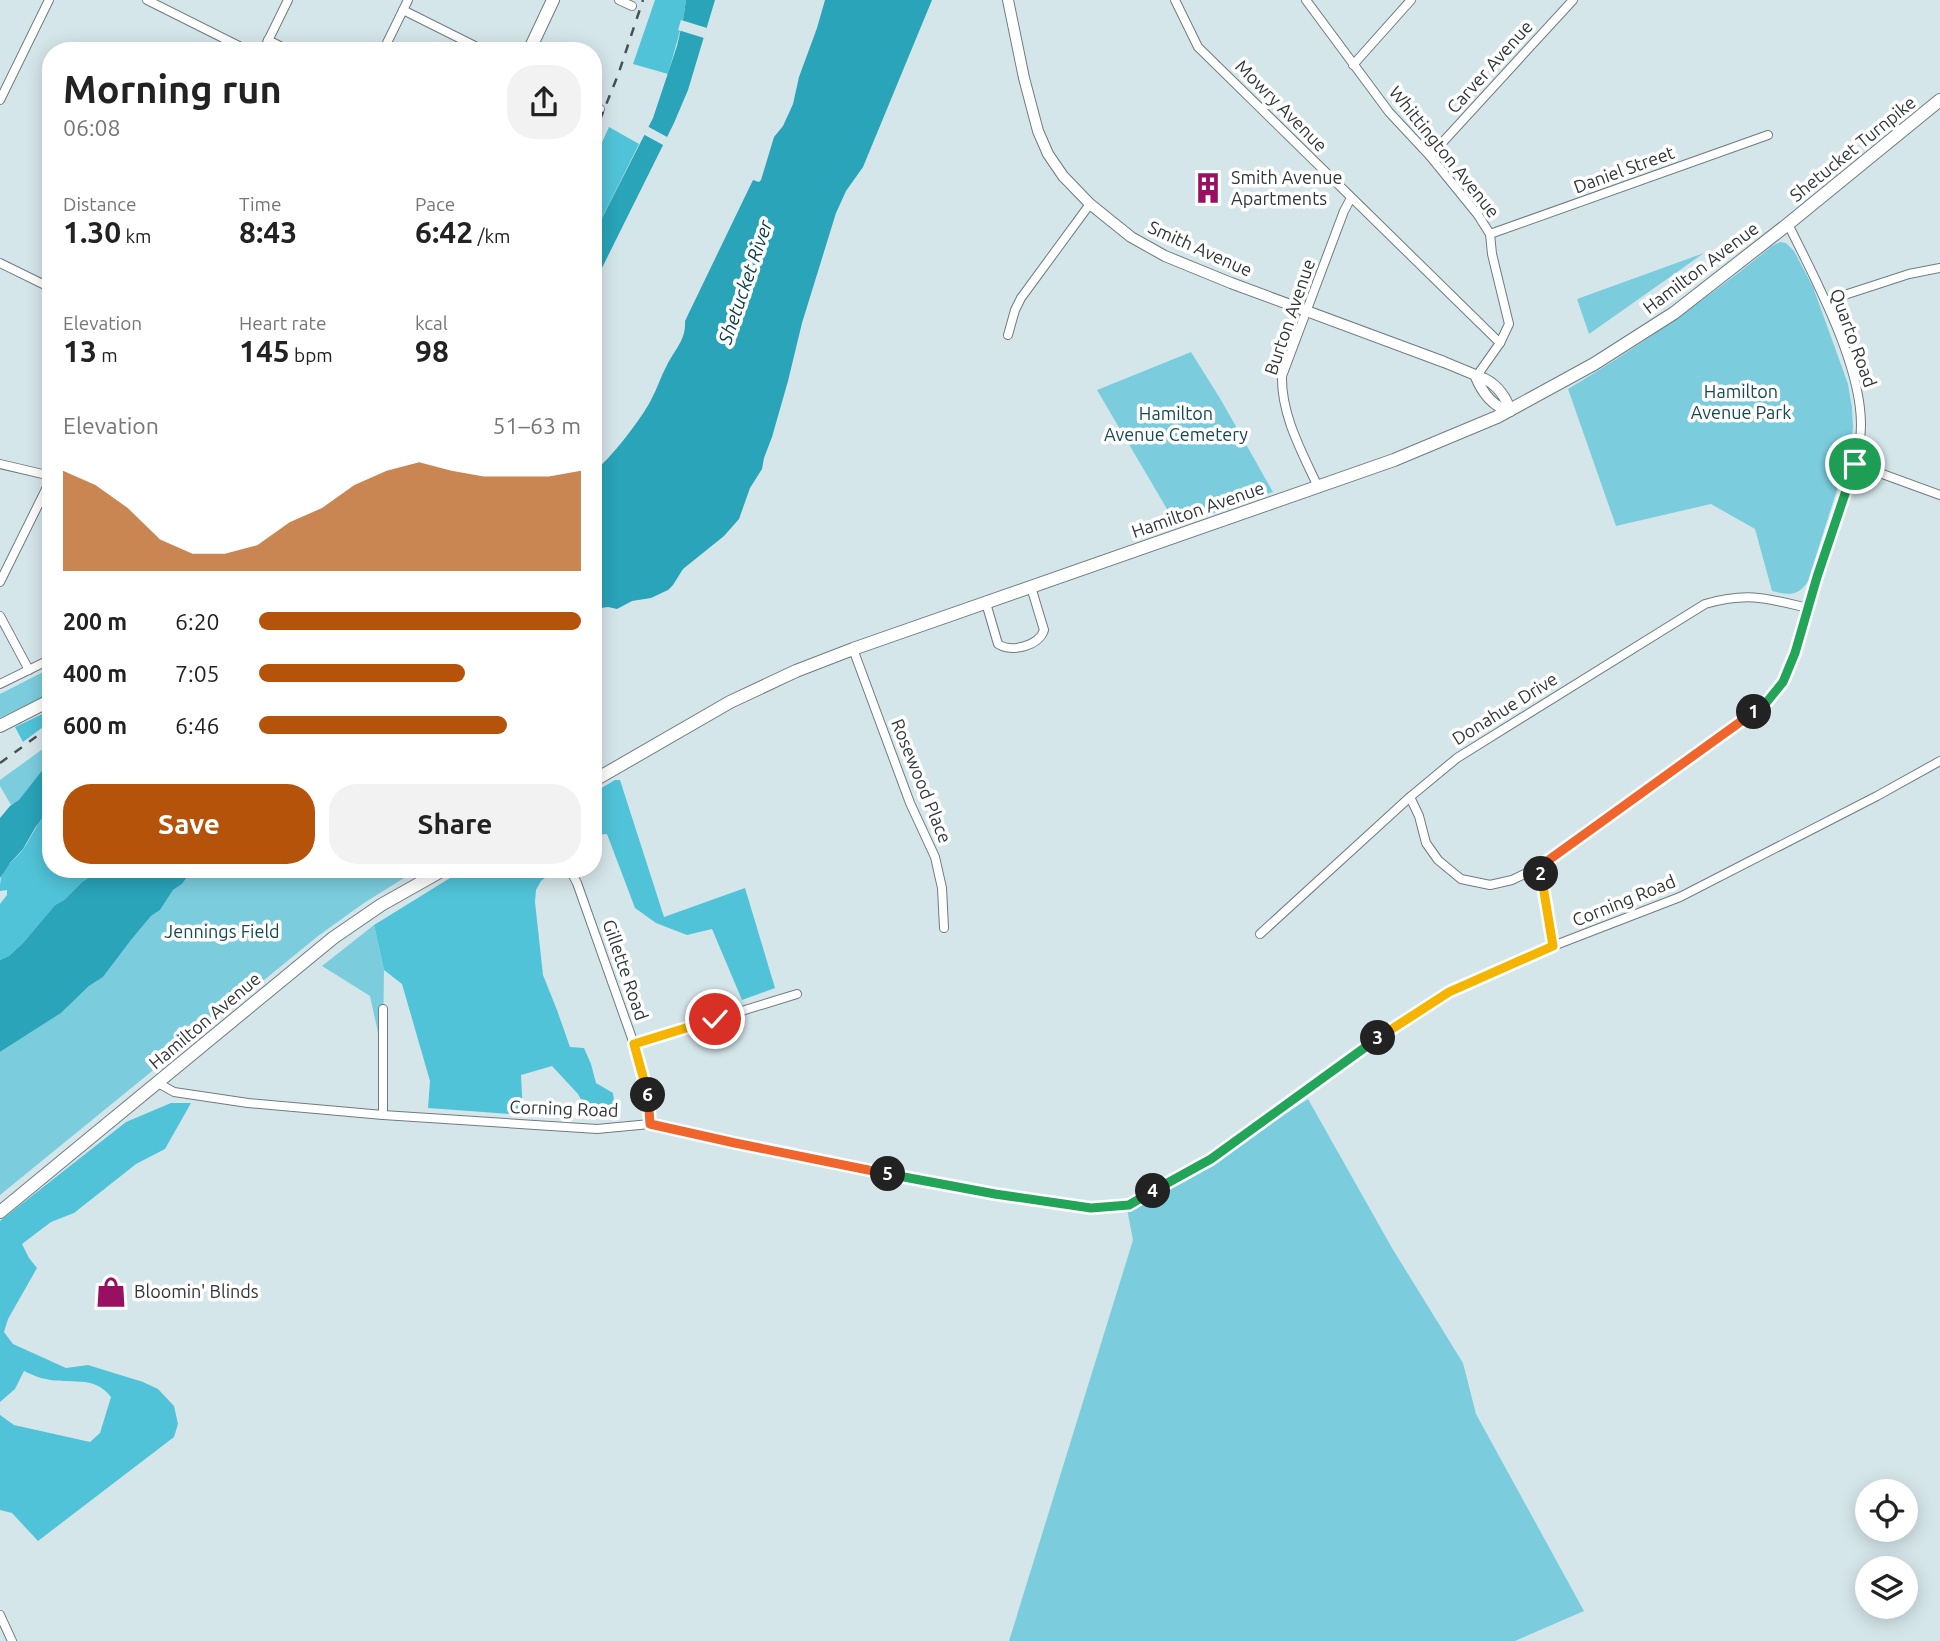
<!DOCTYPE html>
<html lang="en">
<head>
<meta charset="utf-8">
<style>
  body { margin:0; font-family:Ubuntu,sans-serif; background:#f2f2f2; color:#222; height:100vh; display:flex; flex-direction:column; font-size:26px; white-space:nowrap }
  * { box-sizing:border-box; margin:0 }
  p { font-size:23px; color:#767676 }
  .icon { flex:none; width:38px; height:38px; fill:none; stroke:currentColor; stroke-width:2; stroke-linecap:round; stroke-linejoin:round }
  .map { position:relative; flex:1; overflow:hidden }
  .sheet { position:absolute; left:42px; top:42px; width:560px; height:836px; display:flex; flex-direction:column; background:#fff; border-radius:28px; box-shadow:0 4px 18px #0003 }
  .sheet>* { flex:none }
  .buttons { position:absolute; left:1855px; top:1479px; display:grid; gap:14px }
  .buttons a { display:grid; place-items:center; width:63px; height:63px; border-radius:50%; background:#fff; box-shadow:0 4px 18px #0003; font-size:35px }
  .pin { position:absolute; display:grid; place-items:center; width:60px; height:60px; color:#fff; margin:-30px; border:4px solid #fff; border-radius:50%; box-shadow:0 2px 7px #0007 }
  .km { position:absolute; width:35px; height:35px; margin:-18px; border-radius:50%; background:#222; color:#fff; font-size:19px; line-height:35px; text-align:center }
  .round { display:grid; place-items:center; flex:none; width:74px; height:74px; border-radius:28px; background:#f2f2f2 }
  .head { display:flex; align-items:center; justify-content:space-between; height:119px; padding:0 21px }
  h1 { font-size:38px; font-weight:700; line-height:52px }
  .metrics { display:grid; grid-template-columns:repeat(3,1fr); gap:10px; height:119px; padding:7px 21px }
  .metrics div { display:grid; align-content:center }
  .metrics b { font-size:30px; font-weight:700 }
  .metrics small { font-size:19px; font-weight:400 }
  .metrics p { font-size:19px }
  .chart { height:196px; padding:14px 21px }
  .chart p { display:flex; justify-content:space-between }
  .chart svg { width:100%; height:126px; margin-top:7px; fill:#b45309; opacity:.7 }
  .cta { display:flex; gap:14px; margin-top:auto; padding:14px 21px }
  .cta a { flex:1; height:80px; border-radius:28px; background:#b45309; color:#fff; font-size:28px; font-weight:700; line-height:80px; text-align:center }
  .cta a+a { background:#f2f2f2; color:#222 }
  ul { padding:0 21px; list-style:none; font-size:23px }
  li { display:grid; grid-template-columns:112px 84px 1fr; align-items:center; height:52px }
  li i { height:18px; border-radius:9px; background:#b45309 }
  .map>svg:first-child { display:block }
  .green { fill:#7bcdde }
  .forest { fill:#51c3d8 }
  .water { fill:#29a4b9 }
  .pier { fill:#d5e6ea }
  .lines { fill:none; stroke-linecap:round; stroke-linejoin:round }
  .minor-casing { stroke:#6d7c80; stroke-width:10 }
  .tertiary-casing { stroke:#6d7c80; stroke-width:12 }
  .secondary-casing { stroke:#6d7c80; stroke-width:14 }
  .minor { stroke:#fff; stroke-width:8 }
  .tertiary { stroke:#fff; stroke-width:10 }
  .secondary { stroke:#fff; stroke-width:12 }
  .rail { stroke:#485052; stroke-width:2.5; stroke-dasharray:9 9; stroke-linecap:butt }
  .split-1-casing { stroke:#fff; stroke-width:14 }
  .split-2-casing { stroke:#fff; stroke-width:14 }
  .split-3-casing { stroke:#fff; stroke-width:14 }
  .split-4-casing { stroke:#fff; stroke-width:14 }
  .split-5-casing { stroke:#fff; stroke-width:14 }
  .split-6-casing { stroke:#fff; stroke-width:14 }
  .split-7-casing { stroke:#fff; stroke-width:14 }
  .split-1 { stroke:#22a559; stroke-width:9 }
  .split-2 { stroke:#f0652b; stroke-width:9 }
  .split-3 { stroke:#f5b400; stroke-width:9 }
  .split-4 { stroke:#22a559; stroke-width:9 }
  .split-5 { stroke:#22a559; stroke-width:9 }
  .split-6 { stroke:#f0652b; stroke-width:9 }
  .split-7 { stroke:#f5b400; stroke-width:9 }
  .labels { text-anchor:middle; stroke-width:7; stroke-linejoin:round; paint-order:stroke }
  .street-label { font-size:18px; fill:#313739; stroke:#fff }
  .poi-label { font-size:18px; fill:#313739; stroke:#fff; text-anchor:start }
  .park-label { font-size:18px; fill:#164952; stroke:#fff }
  .water-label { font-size:19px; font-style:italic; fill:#0a3f48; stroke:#fff }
</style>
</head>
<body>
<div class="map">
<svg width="1940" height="1641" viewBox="0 0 1940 1641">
  <rect width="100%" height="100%" fill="#d5e6ea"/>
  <g class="green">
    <path d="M1780,242L1786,243L1794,251L1813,287L1848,384L1852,408L1853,428L1849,452L1808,581C1799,597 1787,595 1772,591L1755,529L1711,504L1616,526L1568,389C1640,346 1707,299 1772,246Z"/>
    <polygon points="1704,253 1589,334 1577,299"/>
    <polygon points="1191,352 1221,400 1273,492 1177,526 1097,390"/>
    <polygon points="51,668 51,693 0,718 0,694"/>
    <polygon points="51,743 51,759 18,802 11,805 0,786 0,780"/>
    <polygon points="192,870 398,870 404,878 364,903 318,936 0,1195 0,1052 61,1013 89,986 103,977 131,940 151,916 160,910 173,890 182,884"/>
    <polygon points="374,925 384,970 383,1040 379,1037 370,996 322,966"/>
    <polygon points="1308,1099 1392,1248 1463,1363 1476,1414 1584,1611 1515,1641 1009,1641 1133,1240 1127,1209 1165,1191"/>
  </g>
  <g class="forest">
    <polygon points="655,0 686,0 683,20 668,74 633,64"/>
    <polygon points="609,127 639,144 593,236 593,162"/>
    <polygon points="51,710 51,721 23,742 15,727"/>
    <polygon points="615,780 620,780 664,917 745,888 775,988 742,1000 712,929 687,935 656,923 635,908 607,834 593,835 593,793"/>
    <path d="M51,811V870H101L82,882L64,900L55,905L23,943L9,956L0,960V904L7,895V890L0,891C0,885 0,880 2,874C8,863 18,857 24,848C33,835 38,819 51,811Z"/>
    <polygon points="463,870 555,870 541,881 536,890 535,902 543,975 557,1010 570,1047 584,1048 591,1064 596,1083 613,1093 615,1110 591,1118 578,1094 552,1066 521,1075 523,1115 428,1108 430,1081 402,984 384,970 374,925"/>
    <path d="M171,1103H191L165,1149L136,1164L74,1213L51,1222L22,1244L29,1258L37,1268L8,1319L4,1332L13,1344L66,1368L88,1365L143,1382L158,1389L174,1406L178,1424L174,1437L38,1541L12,1513L0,1510V1415L14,1425L90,1442L100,1433L111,1397C93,1374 70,1385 46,1379C38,1378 31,1374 24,1371L15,1389L0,1402V1221L126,1122Z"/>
  </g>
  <g class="water">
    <polygon points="686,0 715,0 688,90 674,123 593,286 593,236 653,118 677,46 683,20"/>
    <path d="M825,0H932L863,167L846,191L836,213L802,323L788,381L772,437L764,458L762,469L750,488L739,519L724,536L683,569L673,585L668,590L651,598L632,601L617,609L608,607L601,608L593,601V472C609,461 642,418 651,400C657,389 661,376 667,365C675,349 686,340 685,321L753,180L759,182L761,180L774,137L783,126L793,104L799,77L817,28Z"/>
    <polygon points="51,759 51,811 47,812 35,828 23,849 10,863 0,878 0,818 10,806 19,800"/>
    <polygon points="101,870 192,870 182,884 173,890 160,910 151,916 131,940 103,977 89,986 61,1013 0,1052 0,960 9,956 23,943 55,905 64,900 82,882"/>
  </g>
  <g class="pier">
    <polygon points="681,20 707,28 704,38 678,30"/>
    <polygon points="645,125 669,138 665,146 641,133"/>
  </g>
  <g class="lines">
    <defs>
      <g id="minor">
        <polyline points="147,0 249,51"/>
        <polyline points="619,0 632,6"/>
        <polyline points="1175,0 1198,47 1500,343"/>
        <polyline points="1306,0 1389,112 1430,156 1478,215 1490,234 1492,254 1509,324 1500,343 1476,377"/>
        <polyline points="403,10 485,51"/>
        <polyline points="268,40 290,51"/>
        <polyline points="263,51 288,0"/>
        <polyline points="383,51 408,0"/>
        <polyline points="1353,65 1411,0"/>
        <polyline points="0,100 49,0"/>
        <polyline points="593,105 600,109"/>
        <polyline points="1430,156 1573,0"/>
        <polyline points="1490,234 1768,135"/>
        <polyline points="0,263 51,288"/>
        <polyline points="1826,301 1909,274 1940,268"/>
        <polyline points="1008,335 1015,310 1021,298 1090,204"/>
        <polyline points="0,464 51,476"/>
        <polyline points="1855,464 1940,495"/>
        <path d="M1318,487C1302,452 1281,415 1282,376L1344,211L1351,198"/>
        <polyline points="0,582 51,479"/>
        <path d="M986,603L998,644C1011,653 1039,646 1044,630L1031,587"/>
        <polyline points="0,616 29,670"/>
        <polyline points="853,649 910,803 935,857 942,888 944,928"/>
        <polyline points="0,684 51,659"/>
        <path d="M1410,797L1419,816L1426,843L1438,860L1461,879L1490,885L1512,880L1539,867L1766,703C1771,697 1778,690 1783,683C1799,655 1807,607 1817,576C1831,531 1852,486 1860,439C1869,377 1815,279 1788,224"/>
        <polyline points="1539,867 1544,883 1553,946"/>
        <polyline points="570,870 577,883 634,1044 647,1089 650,1124"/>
        <path d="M1260,934L1410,797L1457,758L1705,604C1748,592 1766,598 1808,608"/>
        <polyline points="634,1044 797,994"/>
        <polyline points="158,1083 174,1092 248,1103 383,1115 597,1129 650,1124 735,1143 995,1194 1091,1208 1128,1205 1211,1159 1383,1035 1449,992 1553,946 1680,897 1877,796 1940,761"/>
        <polyline points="383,1115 383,1009"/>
        <polyline points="0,1615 12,1641"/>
      </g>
      <g id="tertiary">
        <path d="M1008,0L1024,78L1038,131L1048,154L1063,176L1090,204L1131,237L1165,256L1231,283L1444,362L1485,379C1497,385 1507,398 1510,411"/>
        <path d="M1476,377C1482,392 1493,407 1510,411"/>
      </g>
      <g id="secondary">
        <polyline points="529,51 553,0"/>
        <polyline points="0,726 51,700"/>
        <polyline points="593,781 730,702 796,671 853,649 1394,460 1497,417 1594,364 1674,313 1788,224 1940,100"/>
        <polyline points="0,1212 333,938 381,905 443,870"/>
      </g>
    </defs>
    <use href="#minor" class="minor-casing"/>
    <use href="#tertiary" class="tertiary-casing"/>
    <use href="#secondary" class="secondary-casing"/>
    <use href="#minor" class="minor"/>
    <use href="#tertiary" class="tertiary"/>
    <use href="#secondary" class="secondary"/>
    <g class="rail">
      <polyline points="593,137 618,75 643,0"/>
      <polyline points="0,763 51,726"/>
    </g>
  </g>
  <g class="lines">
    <defs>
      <polyline id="split-1" points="1754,712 1766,703 1783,682 1795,653 1817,577 1855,464"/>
      <polyline id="split-2" points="1541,874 1539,867 1754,712"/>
      <polyline id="split-3" points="1378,1038 1449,992 1553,946 1541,874"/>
      <polyline id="split-4" points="1153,1191 1211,1159 1378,1038"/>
      <polyline id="split-5" points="888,1174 995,1194 1091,1208 1129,1205 1153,1191"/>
      <polyline id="split-6" points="648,1095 650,1124 735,1143 888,1174"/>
      <polyline id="split-7" points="648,1095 634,1044 715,1019"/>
    </defs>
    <use href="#split-1" class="split-1-casing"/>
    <use href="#split-2" class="split-2-casing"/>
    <use href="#split-3" class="split-3-casing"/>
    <use href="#split-4" class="split-4-casing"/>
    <use href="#split-5" class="split-5-casing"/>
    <use href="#split-6" class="split-6-casing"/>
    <use href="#split-7" class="split-7-casing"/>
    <use href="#split-1" class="split-1"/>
    <use href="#split-2" class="split-2"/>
    <use href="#split-3" class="split-3"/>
    <use href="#split-4" class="split-4"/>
    <use href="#split-5" class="split-5"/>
    <use href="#split-6" class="split-6"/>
    <use href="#split-7" class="split-7"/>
  </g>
  <defs>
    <symbol id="building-bare" viewBox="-9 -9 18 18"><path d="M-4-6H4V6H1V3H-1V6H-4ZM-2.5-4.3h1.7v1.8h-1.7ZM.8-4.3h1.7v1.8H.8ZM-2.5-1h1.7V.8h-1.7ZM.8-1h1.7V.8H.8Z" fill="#990f62" stroke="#fff" stroke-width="2.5" paint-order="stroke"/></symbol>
    <symbol id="shop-bare" viewBox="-9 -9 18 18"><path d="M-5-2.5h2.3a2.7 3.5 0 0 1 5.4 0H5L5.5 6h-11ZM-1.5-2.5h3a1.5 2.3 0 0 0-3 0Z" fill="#990f62" stroke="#fff" stroke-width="2.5" paint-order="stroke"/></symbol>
  </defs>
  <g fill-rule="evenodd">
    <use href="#building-bare" x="1186" y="166" width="44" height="44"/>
    <use href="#shop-bare" x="89" y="1270" width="44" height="44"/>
  </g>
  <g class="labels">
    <g class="street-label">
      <text transform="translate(1490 67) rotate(-48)" y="6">Carver Avenue</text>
      <text transform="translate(1281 106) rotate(45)" y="6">Mowry Avenue</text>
      <text transform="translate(1853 149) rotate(-39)" y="6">Shetucket Turnpike</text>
      <text transform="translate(1444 152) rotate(51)" y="6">Whittington Avenue</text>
      <text transform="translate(1624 170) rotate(-20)" y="6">Daniel Street</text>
      <text transform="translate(1200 249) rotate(24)" y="6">Smith Avenue</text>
      <text transform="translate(1701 268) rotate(-37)" y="6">Hamilton Avenue</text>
      <text transform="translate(1290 317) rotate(-71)" y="6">Burton Avenue</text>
      <text transform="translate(1853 338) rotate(70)" y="6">Quarto Road</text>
      <text transform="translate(1198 510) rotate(-19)" y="6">Hamilton Avenue</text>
      <text transform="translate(1505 709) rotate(-32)" y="6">Donahue Drive</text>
      <text transform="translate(921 781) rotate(68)" y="6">Rosewood Place</text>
      <text transform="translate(1624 901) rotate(-22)" y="6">Corning Road</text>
      <text transform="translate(625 970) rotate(71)" y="6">Gillette Road</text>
      <text transform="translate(205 1021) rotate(-40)" y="6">Hamilton Avenue</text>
      <text transform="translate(564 1109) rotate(2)" y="6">Corning Road</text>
    </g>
    <g class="poi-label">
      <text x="1231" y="184">Smith Avenue<tspan x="1231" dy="21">Apartments</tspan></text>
      <text x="134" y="1298">Bloomin' Blinds</text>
    </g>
    <g class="park-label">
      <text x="1741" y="398">Hamilton<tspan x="1741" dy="21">Avenue Park</tspan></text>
      <text x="1176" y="420">Hamilton<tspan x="1176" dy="21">Avenue Cemetery</tspan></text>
      <text x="222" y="938">Jennings Field</text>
    </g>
    <g class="water-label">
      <text transform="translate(745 282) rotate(-71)" y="7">Shetucket River</text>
    </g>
  </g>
</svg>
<div class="buttons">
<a><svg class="icon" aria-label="locate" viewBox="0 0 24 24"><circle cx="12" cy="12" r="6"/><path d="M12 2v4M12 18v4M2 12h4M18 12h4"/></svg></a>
<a><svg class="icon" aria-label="layers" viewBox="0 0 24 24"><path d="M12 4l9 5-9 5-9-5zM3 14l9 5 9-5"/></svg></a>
</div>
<div class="pin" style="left:1855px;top:464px;background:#1e9e55"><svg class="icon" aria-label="arrive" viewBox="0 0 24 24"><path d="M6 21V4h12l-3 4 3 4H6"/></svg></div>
<div class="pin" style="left:715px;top:1019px;background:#d93025"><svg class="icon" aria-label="check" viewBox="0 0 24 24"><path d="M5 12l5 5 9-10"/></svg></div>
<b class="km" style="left:1754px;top:712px">1</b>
<b class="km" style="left:1541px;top:874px">2</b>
<b class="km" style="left:1378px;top:1038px">3</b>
<b class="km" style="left:1153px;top:1191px">4</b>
<b class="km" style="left:888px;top:1174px">5</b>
<b class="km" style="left:648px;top:1095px">6</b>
<section class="sheet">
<div class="head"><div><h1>Morning run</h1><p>06:08</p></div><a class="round"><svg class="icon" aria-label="share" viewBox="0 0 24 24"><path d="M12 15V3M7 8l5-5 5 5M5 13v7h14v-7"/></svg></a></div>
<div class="metrics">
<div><p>Distance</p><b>1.30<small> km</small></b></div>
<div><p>Time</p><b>8:43</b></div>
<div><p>Pace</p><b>6:42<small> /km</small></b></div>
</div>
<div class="metrics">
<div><p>Elevation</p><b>13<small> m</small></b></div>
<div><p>Heart rate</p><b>145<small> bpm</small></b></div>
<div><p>kcal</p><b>98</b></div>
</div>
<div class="chart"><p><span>Elevation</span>51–63 m</p>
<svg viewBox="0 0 160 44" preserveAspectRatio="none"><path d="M0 44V9L10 14L20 22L30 33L40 38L50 38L60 35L70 27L80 22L90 14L100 9L110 6L120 9L130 11L140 11L150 11L160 9V44z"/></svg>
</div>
<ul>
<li><b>200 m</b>6:20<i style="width:100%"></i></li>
<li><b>400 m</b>7:05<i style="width:64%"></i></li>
<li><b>600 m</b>6:46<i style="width:77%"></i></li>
</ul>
<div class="cta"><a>Save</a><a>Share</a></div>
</section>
</div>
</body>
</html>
